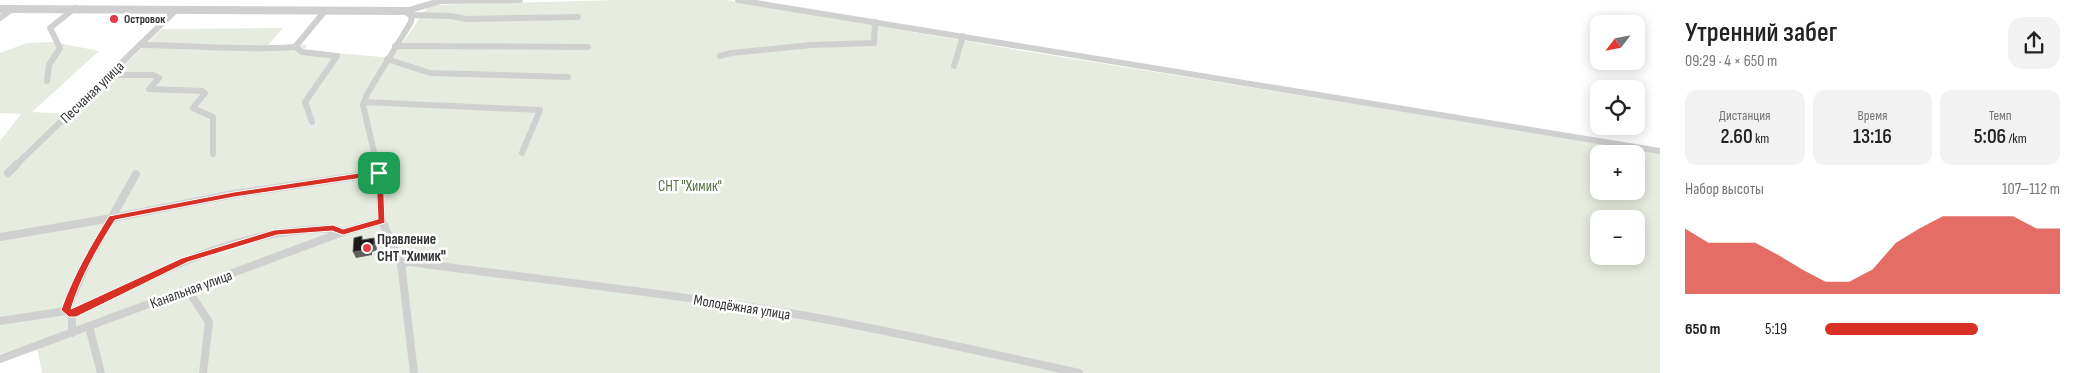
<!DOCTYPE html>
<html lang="ru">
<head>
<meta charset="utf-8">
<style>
  body { margin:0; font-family:"Sofia Sans Condensed",sans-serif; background:#f2f2f2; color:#222; height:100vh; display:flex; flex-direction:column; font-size:19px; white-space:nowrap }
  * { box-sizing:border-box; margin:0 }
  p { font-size:16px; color:#767676 }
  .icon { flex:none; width:28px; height:28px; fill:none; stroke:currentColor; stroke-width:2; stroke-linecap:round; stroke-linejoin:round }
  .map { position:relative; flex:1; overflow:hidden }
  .details { display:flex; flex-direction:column; background:#fff; width:425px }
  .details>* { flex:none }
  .needle { width:32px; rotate:238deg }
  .tools { position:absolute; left:1590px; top:15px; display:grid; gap:10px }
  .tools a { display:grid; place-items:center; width:55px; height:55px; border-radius:10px; background:#fff; box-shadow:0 2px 12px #0003; font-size:25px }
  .pin { position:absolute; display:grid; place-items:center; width:42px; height:42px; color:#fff; margin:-21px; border-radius:10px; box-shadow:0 2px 8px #0006 }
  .round { display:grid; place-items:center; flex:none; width:52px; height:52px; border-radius:15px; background:#f2f2f2 }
  .summary { display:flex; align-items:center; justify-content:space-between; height:85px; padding:0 25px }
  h1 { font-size:28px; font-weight:600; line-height:38px }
  .metrics { display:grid; grid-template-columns:repeat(3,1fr); gap:8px; height:85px; padding:5px 25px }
  .metrics div { display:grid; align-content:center; border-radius:12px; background:#f2f2f2; text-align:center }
  .metrics b { font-size:21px; font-weight:600 }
  .metrics small { font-size:14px; font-weight:400 }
  .metrics p { font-size:14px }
  .chart { height:140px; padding:10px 25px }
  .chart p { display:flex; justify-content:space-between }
  .chart svg { width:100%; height:90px; margin-top:5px; fill:#d93025; opacity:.7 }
  ul { padding:0 25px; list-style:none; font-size:16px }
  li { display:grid; grid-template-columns:80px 60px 1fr; align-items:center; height:38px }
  li i { height:12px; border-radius:6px; background:#d93025 }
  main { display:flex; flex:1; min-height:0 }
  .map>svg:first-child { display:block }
  .green { fill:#e6ecdf; fill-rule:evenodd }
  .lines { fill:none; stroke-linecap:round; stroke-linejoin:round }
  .minor-far1 { stroke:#d0d0d0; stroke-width:6 }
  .minor { stroke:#d0d0d0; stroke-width:8 }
  .tertiary { stroke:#d0d0d0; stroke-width:8 }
  .shaded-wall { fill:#5f5f5f }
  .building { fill:#1a1a1a; stroke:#5f5f5f }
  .route { fill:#d93025; stroke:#fff; fill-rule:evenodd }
  .poi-dot { fill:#e63946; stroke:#fff; stroke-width:2 }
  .labels { text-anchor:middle; stroke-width:5; stroke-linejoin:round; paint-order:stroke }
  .far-poi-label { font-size:12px; font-weight:bold; fill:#333; stroke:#fff; text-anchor:start }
  .street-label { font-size:15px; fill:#333; stroke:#fff }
  .park-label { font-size:15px; fill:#56703f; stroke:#fff }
  .poi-label { font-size:15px; font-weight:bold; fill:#333; stroke:#fff; text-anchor:start }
</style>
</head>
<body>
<main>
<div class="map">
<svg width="1660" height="373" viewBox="0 0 1660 373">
  <rect width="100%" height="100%" fill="#fff"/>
  <path class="green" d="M618,0H726L1018,50L1660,153V373H42L36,342L0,354V141L21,114L0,113V53L27,43L54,42L99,51L32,112L73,114L162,29L283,28L267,46L307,45L304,50L392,58L429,5ZM1599,154H1636V191H1599ZM1599,219H1636V256H1599Z"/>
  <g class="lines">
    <g class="minor-far1">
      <polyline points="738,0 1660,151"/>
      <polyline points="406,11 440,1 520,0"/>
      <polyline points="0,18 12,9"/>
      <path d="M140,45C192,45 244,51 295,47"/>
      <polyline points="395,46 588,47"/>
      <polyline points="720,56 731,53 811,45 874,43 875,22"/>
      <polyline points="387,59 430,73 568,77"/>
      <polyline points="954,66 963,36"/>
      <polyline points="109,75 153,75 159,78 149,89 202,91 205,93 193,108 213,117 213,154"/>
      <polyline points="47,81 49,65 60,48 50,28 75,8"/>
      <polyline points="364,102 540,110 522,153"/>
      <polyline points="312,122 305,102 337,56 302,52 295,47 325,11"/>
      <polyline points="16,165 176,10"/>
      <polyline points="377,165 363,105 367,94 411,22 412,15 451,16 466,19 578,17"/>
    </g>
    <g class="minor">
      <polyline points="377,164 382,221 401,263 414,373"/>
      <polyline points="8,173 17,164"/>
      <polyline points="0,237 112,218 234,194 379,173"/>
      <path d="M401,263L410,262C540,280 671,293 801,315C894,331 986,353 1079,373"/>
      <polyline points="188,290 209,322 203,373"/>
      <polyline points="66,311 89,258 136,174"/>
      <polyline points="72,314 72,333"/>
      <path d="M0,321L66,311L72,314C146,279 222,236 305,230C319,229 330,227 343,232"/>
      <polyline points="89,327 101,373"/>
      <polyline points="0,359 343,232 382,221"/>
    </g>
    <polyline class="tertiary" points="0,9 406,11 412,15"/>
  </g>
  <polygon class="shaded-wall" points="374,238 376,243 377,250 372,252 372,255 356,258 353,252 370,246"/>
  <polygon class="building" points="362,236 362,240 374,238 374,245 370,246 370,249 353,252 354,238"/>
  <path class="route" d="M379,170L383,173L385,223L343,235L332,231L277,235L188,262L76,317H69L61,310C73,276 90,247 109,216L234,192ZM376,176L378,219L343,229L333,225L274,230L182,258L71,309C81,276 97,249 115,220L234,197Z"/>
  <g class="poi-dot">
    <circle cx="114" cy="19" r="5"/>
    <circle cx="367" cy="248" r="5"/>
  </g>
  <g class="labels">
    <g class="far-poi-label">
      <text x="124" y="23">Островок</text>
    </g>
    <g class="street-label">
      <text transform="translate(92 92) rotate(-44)" y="5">Песчаная улица</text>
      <text transform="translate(191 289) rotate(-20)" y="5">Канальная улица</text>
      <text transform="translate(742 307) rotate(9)" y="5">Молодёжная улица</text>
    </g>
    <g class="park-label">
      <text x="690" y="191">СНТ "Химик"</text>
    </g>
    <g class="poi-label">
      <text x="377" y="244">Правление<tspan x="377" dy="17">СНТ "Химик"</tspan></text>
    </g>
  </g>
</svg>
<div class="tools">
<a><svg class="needle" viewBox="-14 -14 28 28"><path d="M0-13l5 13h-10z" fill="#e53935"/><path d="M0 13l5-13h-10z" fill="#767676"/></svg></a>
<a><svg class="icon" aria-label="locate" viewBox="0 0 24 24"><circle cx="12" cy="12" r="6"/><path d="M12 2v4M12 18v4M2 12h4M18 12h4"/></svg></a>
<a>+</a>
<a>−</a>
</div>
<div class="pin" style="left:379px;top:173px;background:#1e9e55"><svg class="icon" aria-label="arrive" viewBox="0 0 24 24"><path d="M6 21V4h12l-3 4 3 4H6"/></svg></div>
</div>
<section class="details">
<div class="summary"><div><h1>Утренний забег</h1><p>09:29 · 4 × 650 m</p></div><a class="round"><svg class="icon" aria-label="share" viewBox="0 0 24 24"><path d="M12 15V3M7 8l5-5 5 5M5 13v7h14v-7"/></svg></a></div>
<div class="metrics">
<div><p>Дистанция</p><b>2.60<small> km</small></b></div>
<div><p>Время</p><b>13:16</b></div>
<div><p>Темп</p><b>5:06<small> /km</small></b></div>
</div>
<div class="chart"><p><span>Набор высоты</span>107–112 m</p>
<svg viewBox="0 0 160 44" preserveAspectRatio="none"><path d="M0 44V12L10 19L20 19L30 19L40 25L50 32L60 38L70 38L80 32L90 19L100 12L110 6L120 6L130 6L140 6L150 12L160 12V44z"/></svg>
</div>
<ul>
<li><b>650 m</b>5:19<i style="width:65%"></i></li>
</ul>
</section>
</main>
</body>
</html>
